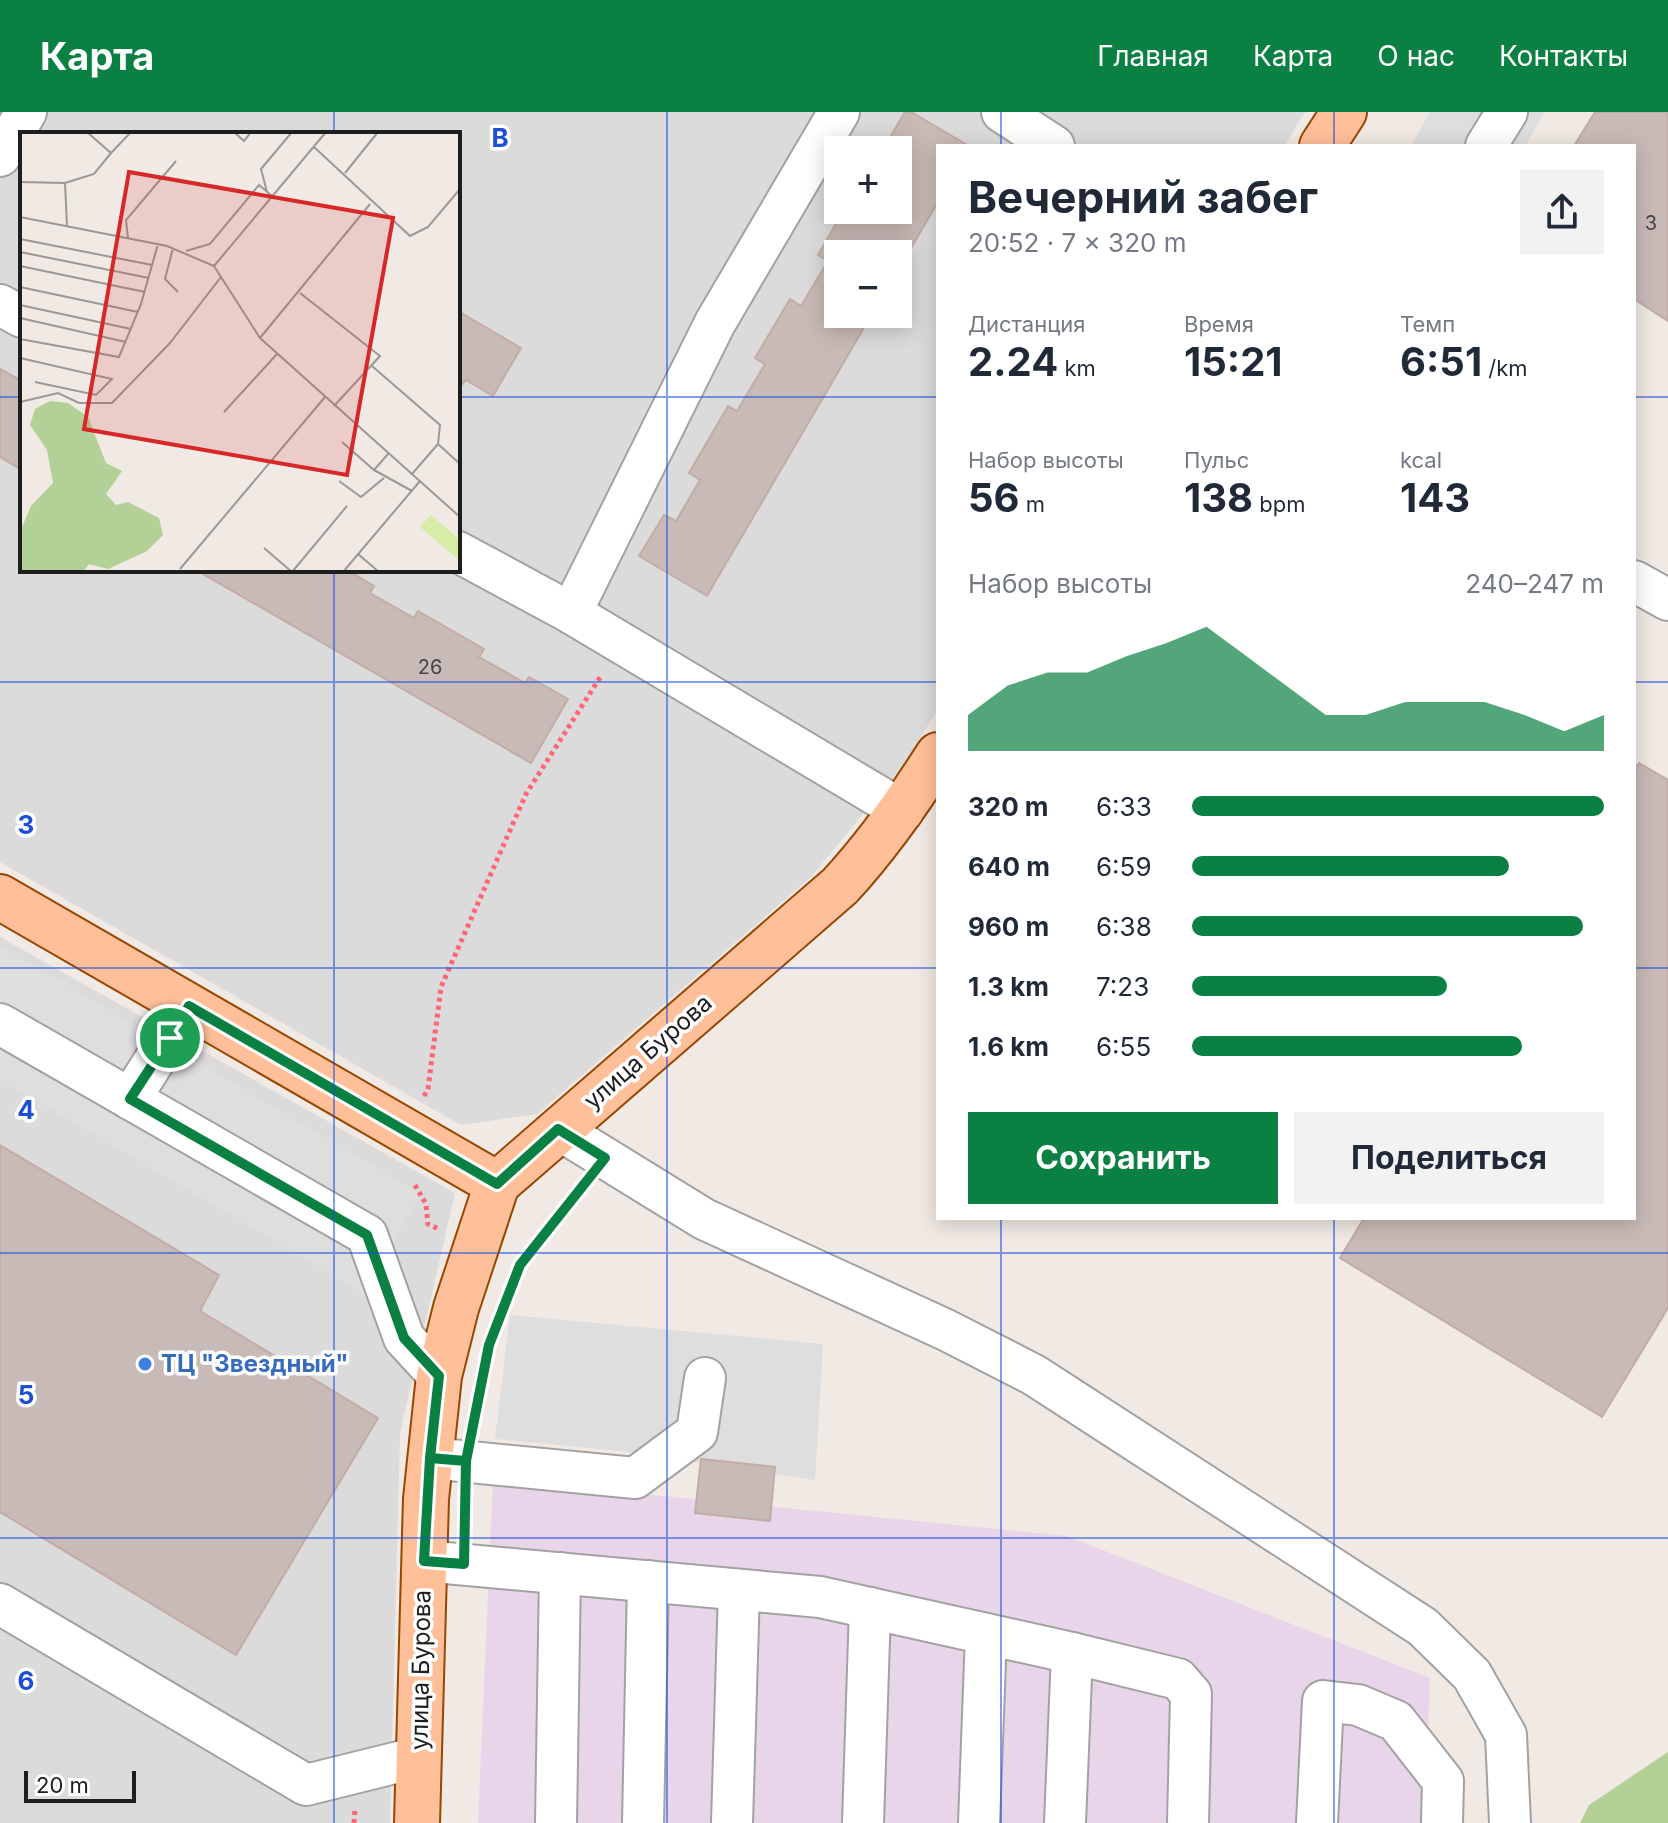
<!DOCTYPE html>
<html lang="ru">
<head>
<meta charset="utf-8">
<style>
  body { margin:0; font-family:Inter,sans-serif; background:#f2f2f3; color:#1f2937; height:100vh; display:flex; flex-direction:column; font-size:30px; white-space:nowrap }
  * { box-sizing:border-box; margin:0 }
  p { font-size:26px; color:#747a83 }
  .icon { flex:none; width:44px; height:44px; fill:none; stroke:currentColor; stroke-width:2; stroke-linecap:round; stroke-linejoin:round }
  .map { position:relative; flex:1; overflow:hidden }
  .details { position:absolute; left:936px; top:32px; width:700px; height:1076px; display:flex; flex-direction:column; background:#fff; border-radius:0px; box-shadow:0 4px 20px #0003 }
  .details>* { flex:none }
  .tools { position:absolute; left:824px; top:24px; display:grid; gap:16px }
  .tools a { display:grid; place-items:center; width:88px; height:88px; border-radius:0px; background:#fff; box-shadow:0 4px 20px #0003; font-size:40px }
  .scale { position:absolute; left:24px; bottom:20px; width:112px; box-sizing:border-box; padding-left:8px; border:4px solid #1e1e1e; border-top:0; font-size:22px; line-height:28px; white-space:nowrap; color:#1e1e1e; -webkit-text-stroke:6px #fff; paint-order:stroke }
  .pin { position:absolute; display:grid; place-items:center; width:68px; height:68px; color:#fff; margin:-34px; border:4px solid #fff; border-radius:50%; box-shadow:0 2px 8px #0007 }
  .round { display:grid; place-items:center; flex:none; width:84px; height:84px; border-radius:0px; background:#f2f2f3 }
  .summary { display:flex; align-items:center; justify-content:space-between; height:136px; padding:0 32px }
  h1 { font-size:44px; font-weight:700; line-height:60px }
  .figures { display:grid; grid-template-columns:repeat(3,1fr); gap:12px; height:136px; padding:8px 32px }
  .figures div { display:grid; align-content:center }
  .figures b { font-size:40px; font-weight:700 }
  .figures small { font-size:22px; font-weight:400 }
  .figures p { font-size:22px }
  .chart { height:224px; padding:16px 32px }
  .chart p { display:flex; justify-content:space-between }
  .chart svg { width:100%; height:144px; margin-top:8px; fill:#0b8043; opacity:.7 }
  .primary-button { display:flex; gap:16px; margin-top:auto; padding:16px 32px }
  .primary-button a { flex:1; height:92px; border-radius:0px; background:#0b8043; color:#fff; font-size:32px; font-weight:700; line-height:92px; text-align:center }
  .primary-button a+a { background:#f2f2f3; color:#1f2937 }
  ul { padding:0 32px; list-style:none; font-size:26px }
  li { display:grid; grid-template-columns:128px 96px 1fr; align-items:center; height:60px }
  li i { height:20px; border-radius:10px; background:#0b8043 }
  header { display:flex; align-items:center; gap:48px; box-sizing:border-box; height:112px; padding:0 40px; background:#0b8043; color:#fff }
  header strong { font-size:38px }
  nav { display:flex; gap:44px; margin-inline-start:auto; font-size:28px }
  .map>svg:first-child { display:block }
  .residential { fill:#dcdbdb; fill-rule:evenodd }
  .industrial { fill:#e9d5e9 }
  .forest { fill:#b3d196 }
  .parking { fill:#dedede }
  .building { fill:#c8bab7; stroke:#c2aca5; stroke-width:2 }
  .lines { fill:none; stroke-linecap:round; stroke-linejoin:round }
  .minor-casing { stroke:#a2a2a2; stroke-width:44 }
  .major-casing { stroke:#984700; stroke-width:48 }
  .path { stroke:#ff6574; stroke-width:5; stroke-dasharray:4 4; stroke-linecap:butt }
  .minor { stroke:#fff; stroke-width:40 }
  .major { stroke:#ffbf99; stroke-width:44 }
  .route-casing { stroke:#fff; stroke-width:16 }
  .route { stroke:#0b8043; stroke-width:10 }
  .grid { fill:none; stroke:#1d4ed8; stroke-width:2; stroke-opacity:0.55 }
  .shop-dot { fill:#3f7fe0; stroke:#fff; stroke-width:3 }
  .labels { text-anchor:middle; stroke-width:7; stroke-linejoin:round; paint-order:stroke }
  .number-label { font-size:20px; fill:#484544 }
  .street-label { font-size:24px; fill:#1e1e1e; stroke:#fff }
  .shop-label { font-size:24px; font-weight:bold; fill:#366cbe; stroke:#fff; text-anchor:start }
  .inset-road { fill:none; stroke:#9c9895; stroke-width:2 }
  .view { fill:#d62828; fill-opacity:0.15; stroke:#d62828; stroke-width:4 }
  .inset-edge { fill:none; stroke:#1e1e1e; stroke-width:4 }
  .grid-label { font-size:26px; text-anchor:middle; font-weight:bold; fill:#1d4ed8; stroke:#fff; stroke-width:7; stroke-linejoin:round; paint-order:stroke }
</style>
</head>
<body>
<header>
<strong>Карта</strong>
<nav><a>Главная</a><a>Карта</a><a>О нас</a><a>Контакты</a></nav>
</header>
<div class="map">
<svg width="1668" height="1711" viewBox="0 0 1668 1711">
  <rect width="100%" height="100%" fill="#f0e9e4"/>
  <g class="residential">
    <path d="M0,0H1305L1284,34H938V597L903,654L811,765L537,1002L461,1013L0,750ZM22,22H458V458H22ZM838,38H898V98H838ZM838,142H898V202H838Z"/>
    <polygon points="0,825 455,1081 400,1321 390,1711 0,1711"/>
  </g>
  <polygon class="industrial" points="493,1367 1067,1424 1430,1566 1425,1711 478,1711"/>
  <polygon class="forest" points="1668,1640 1668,1711 1580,1711 1589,1693"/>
  <g class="parking">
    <polygon points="1430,0 1545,0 1525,34 1411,34"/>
    <polygon points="0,834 421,1082 363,1181 0,967"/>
    <polygon points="510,1203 823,1232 815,1368 621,1339 495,1327"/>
  </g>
  <g class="building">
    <polygon points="905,0 911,0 969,34 938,34 938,90 898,158 898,142 838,142 838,202 872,202 707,484 639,444 664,403 676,409 700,368 689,361 728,294 737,299 765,252 755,246 790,187 801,194 828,149 818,143 844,98 898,98 898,38 893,38 886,32"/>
    <polygon points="1595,0 1668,0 1668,209 1634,187 1634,34 1574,34"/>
    <polygon points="458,199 521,236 493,284 466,268 458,277"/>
    <polygon points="0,257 22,269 22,358 0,345"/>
    <polygon points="196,458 347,458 374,474 370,481 414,506 418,499 484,537 479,545 525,571 529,565 568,587 531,651"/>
    <polygon points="1639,651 1668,668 1668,1196 1602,1305 1340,1146 1364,1106 1634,1106 1634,658"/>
    <polygon points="0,1033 219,1163 200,1199 378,1306 236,1543 0,1400"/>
    <polygon points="701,1347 775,1355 770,1409 695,1401"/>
  </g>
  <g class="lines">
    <defs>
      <g id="minor">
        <polyline points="1002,0 1054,34"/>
        <polyline points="1486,34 1507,0"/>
        <polyline points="0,44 26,0"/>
        <polyline points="0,193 22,205"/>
        <polyline points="458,440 571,501 903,699"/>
        <polyline points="1634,469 1668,488"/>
        <polyline points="571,501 715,211 839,0"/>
        <polyline points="0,912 367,1123 404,1226 439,1264"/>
        <polyline points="130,987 189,894"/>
        <polyline points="558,1017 704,1107 946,1218 1034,1263 1423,1515 1472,1563 1506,1623 1510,1711"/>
        <polyline points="430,1346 635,1366 697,1320 705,1266"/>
        <polyline points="424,1449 820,1485 1072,1541 1178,1567 1191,1582 1188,1711"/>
        <polyline points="0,1492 306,1673 419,1645"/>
        <polyline points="556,1711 560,1461"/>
        <polyline points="643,1711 648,1469"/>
        <polyline points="732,1711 739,1478"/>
        <polyline points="863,1711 870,1496"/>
        <polyline points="979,1711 986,1522"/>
        <polyline points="1065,1711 1072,1541"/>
        <polyline points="1317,1711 1323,1589 1358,1593 1396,1609 1443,1669 1442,1711"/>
      </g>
      <g id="major">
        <polyline points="1322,34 1344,0"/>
        <polyline points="0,785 497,1072"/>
        <path d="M417,1711L426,1387L439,1264L456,1196L497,1072L840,774C878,733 908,690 938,643"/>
      </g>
    </defs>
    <use href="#minor" class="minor-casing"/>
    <use href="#major" class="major-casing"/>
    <g class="path">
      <polyline points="424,984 428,977 441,875 526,682 601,564"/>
      <polyline points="415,1073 426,1092 428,1112 439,1117"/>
      <polyline points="499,1207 520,1153 582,1075"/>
      <polyline points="354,1711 355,1698"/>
    </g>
    <use href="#minor" class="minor"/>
    <use href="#major" class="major"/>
  </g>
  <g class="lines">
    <defs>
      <polyline id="route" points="170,926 130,987 367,1123 404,1226 439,1264 430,1346 466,1349 464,1452 424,1449 430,1346 466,1349 489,1233 520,1153 605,1046 558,1017 497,1072 189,894 170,926"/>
    </defs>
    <use href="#route" class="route-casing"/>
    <use href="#route" class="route"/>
  </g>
  <path class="grid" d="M334,0V22M667,0V1711M1001,0V34M1334,0V34M0,285H22M458,285H938M1634,285H1668M334,458V1711M0,570H938M1634,570H1668M0,856H938M1634,856H1668M1001,1106V1711M1334,1106V1711M0,1141H1668M0,1426H1668"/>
  <circle class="shop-dot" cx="145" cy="1252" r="8"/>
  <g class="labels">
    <g class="number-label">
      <text x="1651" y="118">3</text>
      <text x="430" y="562">26</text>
    </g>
    <g class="street-label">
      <text transform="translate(648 940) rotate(-41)" y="8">улица Бурова</text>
      <text transform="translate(421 1558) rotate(-89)" y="8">улица Бурова</text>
    </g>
    <g class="shop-label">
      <text x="161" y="1260">ТЦ "Звездный"</text>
    </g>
  </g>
  <g transform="translate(20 20)">
    <rect width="440" height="440" fill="#f0e9e4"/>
    <path d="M411,383L440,408V429L400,395Z" fill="#d7eca7"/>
    <path d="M30,269L48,271L68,285L86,331L102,339L86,362L96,373L108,370L139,386L143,403L127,419L88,437L69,432L63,440H0V400L11,374L33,351L27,318L10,293L15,277Z" fill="#b3d196"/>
    <path class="inset-road" d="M67,0L91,21L111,0M214,0L224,9L231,0M294,15L390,104L408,95L440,57M325,41L358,0M0,50L45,51L47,94M45,51L74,42L91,21M247,60L241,37L272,0M0,85L147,114L194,134L240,206L440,385M108,106L106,88L156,29M0,107L132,133M153,116L145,147L158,160M166,119L190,112L239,53L252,64M0,120L129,146M0,134L125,160M194,134L306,0M0,155L118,180M280,161L360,224L314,274M0,173L111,197M0,186L106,210M240,206L350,72M0,207L99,225L121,172L138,112M0,226L92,247L76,263L15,250M352,234L420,293L418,312L392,342M0,270L38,261L59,271H92L150,211L201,145M204,280L257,222M322,310L354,338L368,322M418,312L440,332M0,318V357M354,338L392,359M319,349L341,365L364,346M244,416L272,440M338,422L359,440M160,437L305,265M272,440L327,374M323,440L400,349"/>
    <path class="view" d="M109,40L373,86L327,343L64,297Z"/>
    <rect width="440" height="440" class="inset-edge"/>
  </g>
  <g class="grid-label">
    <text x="500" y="35">B</text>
    <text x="26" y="722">3</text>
    <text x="26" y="1007">4</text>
    <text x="26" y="1292">5</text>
    <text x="26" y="1578">6</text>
  </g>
</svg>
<div class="tools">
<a>+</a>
<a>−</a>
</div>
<div class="scale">20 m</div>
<div class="pin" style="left:170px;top:926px;background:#1e9e55"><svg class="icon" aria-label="arrive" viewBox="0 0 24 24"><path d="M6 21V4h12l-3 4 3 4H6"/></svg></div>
<section class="details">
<div class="summary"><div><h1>Вечерний забег</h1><p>20:52 · 7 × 320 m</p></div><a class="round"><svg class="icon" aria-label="share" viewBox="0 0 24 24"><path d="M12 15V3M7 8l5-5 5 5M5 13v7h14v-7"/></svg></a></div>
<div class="figures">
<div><p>Дистанция</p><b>2.24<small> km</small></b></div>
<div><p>Время</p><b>15:21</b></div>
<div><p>Темп</p><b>6:51<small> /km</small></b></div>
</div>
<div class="figures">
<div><p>Набор высоты</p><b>56<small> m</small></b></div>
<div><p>Пульс</p><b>138<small> bpm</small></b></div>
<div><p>kcal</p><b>143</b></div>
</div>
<div class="chart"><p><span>Набор высоты</span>240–247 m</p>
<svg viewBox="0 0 160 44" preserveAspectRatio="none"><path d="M0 44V33L10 24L20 20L30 20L40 15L50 11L60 6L70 15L80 24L90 33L100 33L110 29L120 29L130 29L140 33L150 38L160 33V44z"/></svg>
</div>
<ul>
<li><b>320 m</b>6:33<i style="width:100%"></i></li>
<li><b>640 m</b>6:59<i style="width:77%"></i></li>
<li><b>960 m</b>6:38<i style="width:95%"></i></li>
<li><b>1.3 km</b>7:23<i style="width:62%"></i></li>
<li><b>1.6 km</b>6:55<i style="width:80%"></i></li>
</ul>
<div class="primary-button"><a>Сохранить</a><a>Поделиться</a></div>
</section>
</div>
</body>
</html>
